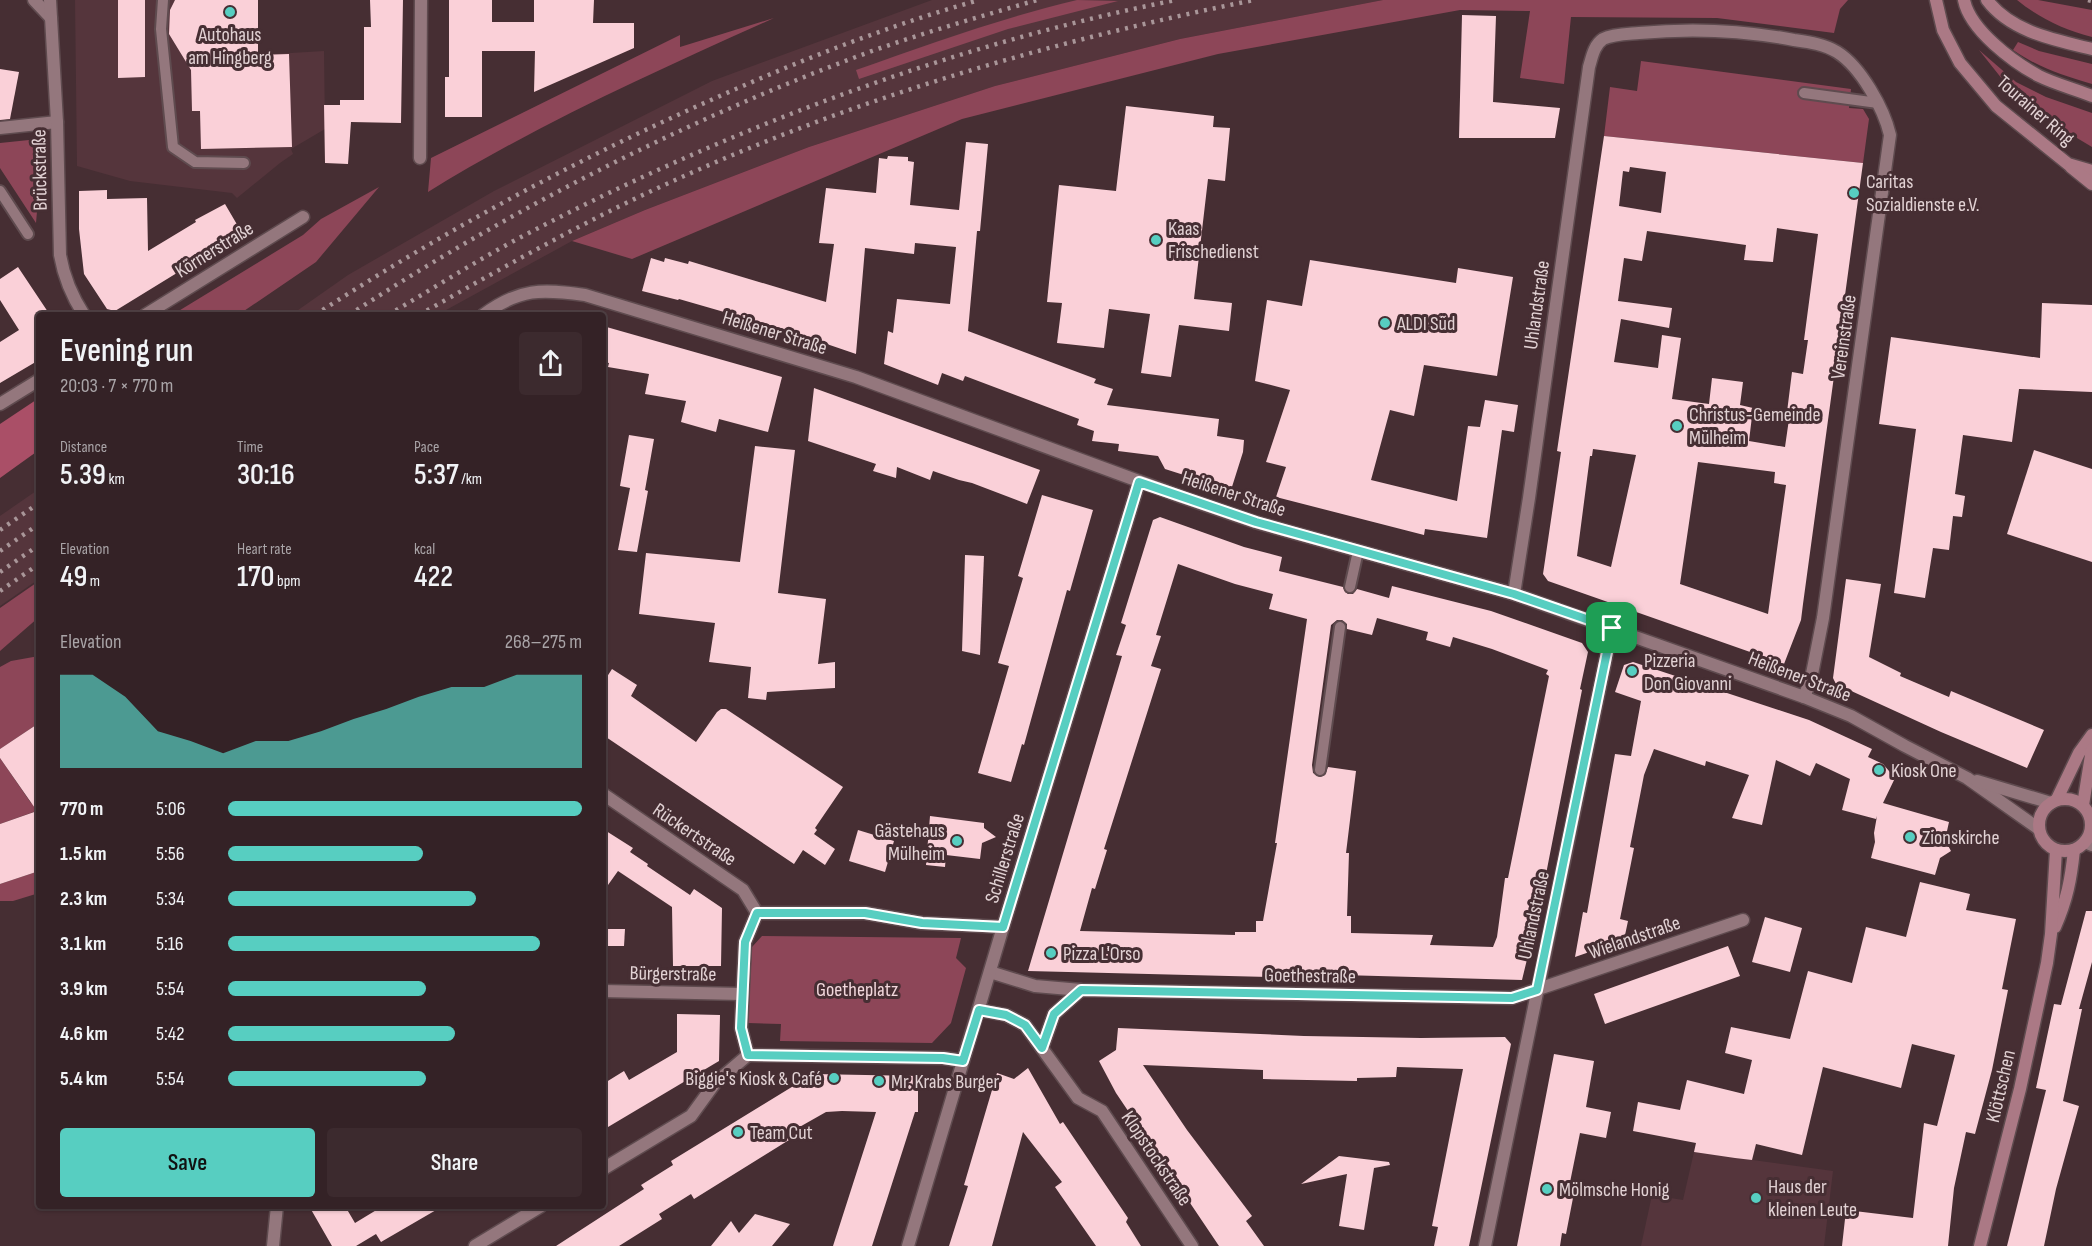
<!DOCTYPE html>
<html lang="en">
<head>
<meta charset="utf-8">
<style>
  body { margin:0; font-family:"Sofia Sans Condensed",sans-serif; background:#3c2a2e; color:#f1f3f6; height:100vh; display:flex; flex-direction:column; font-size:22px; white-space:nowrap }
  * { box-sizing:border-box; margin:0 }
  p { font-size:20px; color:#a9a4a7 }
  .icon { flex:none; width:33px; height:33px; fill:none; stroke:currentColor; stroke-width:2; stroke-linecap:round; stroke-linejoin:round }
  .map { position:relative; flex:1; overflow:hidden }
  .side { position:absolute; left:36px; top:312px; width:570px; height:897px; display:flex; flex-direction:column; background:#342226; border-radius:6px; box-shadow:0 2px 4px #0004,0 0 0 2px #4e3f43 }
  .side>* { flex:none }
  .pin { position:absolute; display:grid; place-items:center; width:51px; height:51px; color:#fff; margin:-26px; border-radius:12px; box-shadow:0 3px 9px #0006 }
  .round { display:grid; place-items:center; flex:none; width:63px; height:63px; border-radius:6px; background:#3c2a2e }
  .overview { display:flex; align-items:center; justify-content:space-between; height:102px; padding:0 24px }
  h1 { font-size:33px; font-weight:600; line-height:45px }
  .figures { display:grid; grid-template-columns:repeat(3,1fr); gap:9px; height:102px; padding:6px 24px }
  .figures div { display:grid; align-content:center }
  .figures b { font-size:30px; font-weight:600 }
  .figures small { font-size:16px; font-weight:400 }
  .figures p { font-size:16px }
  .chart { height:168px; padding:12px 24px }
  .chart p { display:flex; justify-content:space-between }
  .chart svg { width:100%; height:108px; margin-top:6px; fill:#57cec1; opacity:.7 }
  .cta { display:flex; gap:12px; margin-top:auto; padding:12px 24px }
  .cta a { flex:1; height:69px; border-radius:6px; background:#57cec1; color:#111; font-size:24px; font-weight:600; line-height:69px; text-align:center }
  .cta a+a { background:#3c2a2e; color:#f1f3f6 }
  ul { padding:0 24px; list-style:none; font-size:20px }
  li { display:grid; grid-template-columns:96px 72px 1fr; align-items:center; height:45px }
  li i { height:15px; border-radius:8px; background:#57cec1 }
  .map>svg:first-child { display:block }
  .built { fill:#55353c }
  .green { fill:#8d4658 }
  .forest { fill:#aa4f67 }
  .building { fill:#fad0d8; fill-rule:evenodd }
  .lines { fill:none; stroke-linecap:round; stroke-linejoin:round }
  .service-casing { stroke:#5f4b4f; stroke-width:14 }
  .minor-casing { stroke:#5f4b4f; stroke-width:15 }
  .tertiary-casing { stroke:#5f4b4f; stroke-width:15 }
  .secondary-casing { stroke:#5f4b4f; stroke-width:15 }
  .service { stroke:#94777d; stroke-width:10 }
  .minor { stroke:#94777d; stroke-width:12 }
  .tertiary { stroke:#94777d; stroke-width:12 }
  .secondary { stroke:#ab7985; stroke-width:12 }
  .rail { stroke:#a99699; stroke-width:4.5; stroke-dasharray:3 6; stroke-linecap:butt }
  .route-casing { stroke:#fff; stroke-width:12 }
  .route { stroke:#57cec1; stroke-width:8 }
  .poi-dot { fill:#57cec1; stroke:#462e33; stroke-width:2 }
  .labels { text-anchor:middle; stroke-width:6; stroke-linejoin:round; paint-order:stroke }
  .poi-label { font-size:20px; fill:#e2d2d4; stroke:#462e33; text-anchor:start }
  .street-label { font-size:20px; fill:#e2d2d4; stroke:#462e33 }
  .park-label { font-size:20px; fill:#f2d7dc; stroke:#462e33 }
</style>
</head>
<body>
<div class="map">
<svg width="2092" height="1246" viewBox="0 0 2092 1246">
  <rect width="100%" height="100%" fill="#462e33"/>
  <g class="built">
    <polygon points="75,0 258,0 258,55 324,51 325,129 291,149 293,154 280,163 237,198 232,193 130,181 77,166"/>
    <polygon points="932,0 1383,0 1180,39 995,86 809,147 645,210 572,241 437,315 291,315 348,275 494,191 712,81"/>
    <polygon points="39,489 39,579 0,606 0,516"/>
    <polygon points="1694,1152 1833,1171 1824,1246 1641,1246 1652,1195 1683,1200"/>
  </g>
  <g class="green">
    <path d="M1077,0L1118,1L1008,29L859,79L856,70C929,44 1001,18 1077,0Z"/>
    <polygon points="1383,0 1848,0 1840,9 1834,33 1717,18 1571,17 1564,84 1520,78 1530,11 1460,10 1218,54 962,119 632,259 572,241 645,210 809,147 995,86 1180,39"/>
    <path d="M2017,0H2038L2092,10V37C2064,30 2039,18 2017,0Z"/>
    <path d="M774,18C656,71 538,124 428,192L431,158L680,35V47Z"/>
    <path d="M2018,42L2039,51L2092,64V84C2062,75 2039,68 2013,50Z"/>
    <polygon points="1979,50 2016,82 2046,97 2092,113 2092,147 2042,117 2018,99"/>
    <polygon points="1641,61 1851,89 1849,108 1863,109 1869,119 1863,163 1604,136 1610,87 1637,91"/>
    <polygon points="29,140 38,148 39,155 34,156 33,199 38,200 36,223 0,168 0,143"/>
    <polygon points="379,187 316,262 238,315 172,315 303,235 321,219"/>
    <polygon points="39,581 39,617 0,651 0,608"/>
    <polygon points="39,656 39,723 0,749 0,667 11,661"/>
    <polygon points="0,758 31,803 39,804 39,810 0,824"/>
    <polygon points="39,871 39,893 13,901 0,901 0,884"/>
    <polygon points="762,936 961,938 956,958 966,968 951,1023 932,1043 780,1041 781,1024 748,1023 752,947"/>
  </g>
  <polygon class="forest" points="39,398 39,450 0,478 0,424"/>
  <g class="building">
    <polygon points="118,0 145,0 145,77 118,78"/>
    <polygon points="175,0 258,0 258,55 289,54 292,147 201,149 200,111 192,111 191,70 169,34 170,10"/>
    <polygon points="370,0 403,0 401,123 351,122 348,164 325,163 324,105 340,105 340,100 364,100 364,27 371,27"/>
    <polygon points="449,0 492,0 492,22 534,22 534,0 594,0 593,23 634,23 634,48 534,92 535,51 482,51 482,117 445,117 445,77 449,77"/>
    <polygon points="1462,15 1496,16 1493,102 1560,108 1555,138 1459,138"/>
    <polygon points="0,69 19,72 10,119 0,120"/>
    <polygon points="1126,106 1214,116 1213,127 1230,128 1225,181 1208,179 1194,299 1232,303 1229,331 1179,325 1171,377 1141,373 1150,314 1109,309 1104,348 1057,343 1062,303 1047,302 1059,185 1116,191"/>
    <path d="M1604,136L1863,163L1803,604L1801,620L1784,664L1548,581L1543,574L1561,452L1557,451ZM1630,167L1666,172L1661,213L1619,206L1623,171L1629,172ZM1777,228L1818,234L1804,340H1808L1803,374L1792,372L1787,412H1790L1785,447L1749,441L1753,408L1740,405L1743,382L1712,378L1709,404L1672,399L1681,338L1662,335L1658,368L1614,362L1621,319L1669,328L1672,308L1618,301L1624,258L1642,261L1647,231L1746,245L1744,260L1773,262ZM1593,449L1636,455L1611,567L1577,556L1590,456H1592ZM1698,462L1775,472L1774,483L1786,485L1768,614L1680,584Z"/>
    <polygon points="966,142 988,144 980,231 977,231 968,331 1096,379 1094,383 1113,389 1107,405 1219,419 1217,436 1244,440 1243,452 1231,490 1165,469 1158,456 1118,451 1119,444 1092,441 1094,431 1077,425 1079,419 965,376 963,381 942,373 938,385 884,364 888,331 893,333 897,299 950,304 956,247 915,243 914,254 865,248 856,354 780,328 679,299 678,300 642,291 651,258 664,262 665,258 688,264 689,261 826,302 834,244 819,243 826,188 876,193 879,158 887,159 888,156 908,157 908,161 914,162 910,205 959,210"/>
    <polygon points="107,190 107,199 147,198 148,251 196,222 195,220 225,204 242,233 115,311 107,309 84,274 79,229 79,191"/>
    <polygon points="1310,260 1456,283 1458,268 1513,277 1497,376 1424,365 1414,416 1390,410 1371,480 1457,501 1468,426 1480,427 1485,400 1518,405 1514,432 1502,430 1487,538 1425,529 1424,535 1276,497 1286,467 1266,462 1290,390 1255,381 1267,300 1302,306"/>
    <polygon points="18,267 50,315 39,315 39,360 0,383 0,342 19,330 0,300 0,279"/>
    <polygon points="2042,303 2092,305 2092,392 2019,389 2012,442 1963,435 1955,494 1965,496 1962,517 1953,516 1949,550 1933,548 1925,598 1894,593 1916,429 1879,424 1891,337 2040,358"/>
    <polygon points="603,326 782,377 768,432 719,419 716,432 681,422 686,401 645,394 649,374 608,367 609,363 603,362"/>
    <polygon points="814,388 1040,470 1027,504 972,483 959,480 933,471 930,480 897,467 896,478 873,471 876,464 808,441"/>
    <polygon points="629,435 654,439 645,490 648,491 637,552 618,550 630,488 620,486"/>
    <polygon points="755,446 795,450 778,593 826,599 818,664 835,662 835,688 767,692 766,700 748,698 751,667 709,662 715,623 639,614 646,553 740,562"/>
    <polygon points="2034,450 2092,469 2092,562 2007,534"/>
    <polygon points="1042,495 1093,510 1070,591 1067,590 1024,745 1022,744 1011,782 978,773 1009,666 998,663 1023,578 1018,576"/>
    <path d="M1160,517L1244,547L1282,557L1279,571L1343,587L1345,592L1348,594H1353L1357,589L1389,598L1392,586L1491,611L1582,643L1588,652L1580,689L1582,690L1539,910L1522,980L1269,973V977L1028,971L1122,656L1116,655L1126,625L1121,623L1153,520ZM1178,564L1235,584L1273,594L1269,609L1307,619L1275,843H1277L1263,921H1256V932H1235V935L1080,931L1092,888L1095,889L1107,850L1104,849L1161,669L1151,666L1161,636L1156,635ZM1377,618L1428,632L1426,640L1450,647L1453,637L1492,649L1548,670L1546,674L1549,676L1508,878H1505L1497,937L1493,947L1430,945L1433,935L1351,933V916H1347L1349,853H1346L1356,771L1328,767L1325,775L1320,777L1313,773L1312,765L1331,625L1337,620H1342L1347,624V629L1372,635Z"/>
    <polygon points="965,555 984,556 980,655 962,651"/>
    <polygon points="1846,579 1881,584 1869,657 1901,673 1900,676 1949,697 1951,691 2044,730 2027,768 1941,732 1836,684 1833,678"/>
    <polygon points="1633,662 1809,720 1872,749 1868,757 1883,764 1895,778 1883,803 1949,822 1945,840 1951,851 1940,858 1935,875 1871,858 1875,842 1874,833 1877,816 1876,819 1842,810 1850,779 1816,763 1810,776 1776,760 1762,825 1732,818 1749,775 1706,761 1705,766 1654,749 1644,775 1630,847 1634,848 1620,919 1628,921 1624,940 1575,957 1583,912 1587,913 1615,754 1631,756 1641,701 1615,692 1624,665"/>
    <polygon points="612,669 637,685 631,696 696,742 717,712 721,709 726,709 843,787 815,828 817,830 814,834 835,849 825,865 803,850 794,864 603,735 603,683"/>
    <polygon points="39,723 39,871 0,884 0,824 37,811 0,758 0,749"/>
    <polygon points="930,816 984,823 984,828 996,837 982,843 980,859 946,855 945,867 926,865"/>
    <polygon points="603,829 633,848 630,852 648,864 647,866 690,895 694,889 722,908 721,966 673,966 672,907 618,871 603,892"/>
    <polygon points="858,830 894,841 885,872 849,861"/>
    <polygon points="1920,882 1970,894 1966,910 2016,919 2002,989 2008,990 1992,1070 1975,1134 1966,1132 1954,1188 1948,1246 1842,1246 1846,1210 1913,1218 1924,1123 1937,1126 1955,1055 1912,1044 1901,1088 1823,1067 1802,1155 1756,1144 1752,1160 1735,1158 1694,1152 1696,1143 1633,1131 1638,1102 1680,1110 1687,1080 1744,1094 1752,1060 1725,1053 1731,1027 1790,1039 1808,971 1852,983 1866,927 1906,937"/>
    <polygon points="2086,911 2092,911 2092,962 2079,1009 2082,1009 2063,1101 2079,1106 2056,1189 2044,1246 2007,1246 2046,1090 2036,1088 2054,1004 2061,1005"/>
    <polygon points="1765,917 1802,928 1790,972 1752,962"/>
    <polygon points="603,929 625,929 624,946 603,946"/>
    <polygon points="1728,946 1740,976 1605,1024 1594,994"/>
    <polygon points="677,1014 720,1015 719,1061 603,1130 603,1084 624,1071 629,1080 677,1052"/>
    <polygon points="1118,1028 1304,1036 1421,1038 1505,1037 1511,1044 1469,1246 1434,1246 1438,1227 1432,1226 1463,1069 1397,1067 1396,1077 1357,1078 1357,1081 1263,1079 1263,1070 1143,1065 1187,1130 1252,1216 1246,1221 1264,1246 1219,1246 1116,1093 1099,1061 1116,1050"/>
    <polygon points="1554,1054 1594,1061 1586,1107 1611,1112 1606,1138 1580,1133 1567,1197 1573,1198 1566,1234 1562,1233 1560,1246 1517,1246"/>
    <polygon points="1028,1068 1060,1124 1063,1122 1128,1218 1126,1222 1141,1246 1096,1246 1055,1187 1062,1182 1023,1132 992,1246 949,1246 968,1186 964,1185 997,1073 1014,1079"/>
    <polygon points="813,1074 918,1076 918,1112 915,1112 872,1246 833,1246 876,1112 842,1111 826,1112 796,1129 797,1135 694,1199 691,1194 659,1214 662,1219 619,1246 556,1246 644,1189 641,1185 673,1165 671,1161"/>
    <polygon points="1339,1156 1389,1162 1390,1165 1374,1168 1364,1230 1339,1226 1347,1174 1301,1184"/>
    <polygon points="309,1206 345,1206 355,1223 383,1206 443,1206 381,1242 376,1234 356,1246 332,1246"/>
    <polygon points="755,1214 790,1224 772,1246 711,1246 731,1221 739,1233"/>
  </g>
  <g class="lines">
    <defs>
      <g id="service">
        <polyline points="163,0 161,29 173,147 195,162 244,163"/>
        <polyline points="1804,93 1878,103"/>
        <polyline points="0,191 28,234"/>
        <polyline points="1350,587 1358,551"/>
        <polyline points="1320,770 1340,627"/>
      </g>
      <g id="minor">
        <polyline points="0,128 57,122"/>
        <polyline points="420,158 421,0"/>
        <polyline points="145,315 303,217"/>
        <polyline points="0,404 39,380"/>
        <path d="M1514,594L1529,498L1589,67C1592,57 1594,45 1603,39C1613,34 1628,34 1639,33C1691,28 1742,30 1794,40C1808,42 1824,44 1837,52C1861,67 1884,109 1890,135L1823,618L1811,679L1804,697"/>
        <polyline points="603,794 743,890 757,913"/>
        <polyline points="990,972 1035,986 1081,990 1512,998 1743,920"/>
        <polyline points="603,991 742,994"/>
        <polyline points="979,1010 1006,1015 1025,1025 1078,1098 1102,1111 1192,1246"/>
        <polyline points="1042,1048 1054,1014 1081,990"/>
        <polyline points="748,1055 741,1028 745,942 757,913 865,913 922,923 1003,927"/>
        <polyline points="748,1055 943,1058 963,1061"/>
        <polyline points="603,1169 691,1116 715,1083 748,1055"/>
        <polyline points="273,1246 277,1206"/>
        <polyline points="475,1246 541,1206"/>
        <polyline points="908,1246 1003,927 1139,482"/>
        <polyline points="1485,1246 1612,628"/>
      </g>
      <g id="tertiary">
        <polyline points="34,0 51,18"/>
        <path d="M50,0L57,122L60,255C64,278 71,295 84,315"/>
        <path d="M483,315C520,288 541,289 585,295L856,377L1182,497L1255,522L1514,594L1804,697L1851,716L1905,746L1967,778L2039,829"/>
        <polyline points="1977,781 2051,803"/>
        <polyline points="2091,820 2092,821"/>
        <polyline points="2085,842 2092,845"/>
      </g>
      <g id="secondary">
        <polyline points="1936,0 1943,30 1960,63 1996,106 2068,164 2092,171"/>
        <path d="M1964,0C1970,30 2013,62 2039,76C2055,84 2075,89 2092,96"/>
        <path d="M1987,0C2011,32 2055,40 2092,49"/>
        <polyline points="2071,167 2092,184"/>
        <circle cx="2065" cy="825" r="26"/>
        <polyline points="2057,799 2079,753 2092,735"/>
        <polyline points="2083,805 2092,749"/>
        <path d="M2055,927C2067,900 2071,879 2074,850"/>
        <polyline points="1980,1246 2020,1089 2047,963 2051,934 2056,850"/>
      </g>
    </defs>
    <use href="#service" class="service-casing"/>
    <use href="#minor" class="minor-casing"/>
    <use href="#tertiary" class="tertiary-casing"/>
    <use href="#secondary" class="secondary-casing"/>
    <use href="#service" class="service"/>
    <use href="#minor" class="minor"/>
    <use href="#tertiary" class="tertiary"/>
    <use href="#secondary" class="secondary"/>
    <g class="rail">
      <polyline points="2088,0 2092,1"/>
      <path d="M315,315C441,233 573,161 711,100C798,61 887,26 979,0"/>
      <path d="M349,315C513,208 689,118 872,51C926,32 982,16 1037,0"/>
      <path d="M388,315C432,289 476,261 521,237C725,130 950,45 1176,0"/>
      <path d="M419,315C486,277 553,239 622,205C823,107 1037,44 1254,0"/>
      <polyline points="0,530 39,503"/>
      <polyline points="0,551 39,524"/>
      <polyline points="0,572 39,545"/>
      <polyline points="0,591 39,564"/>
    </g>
  </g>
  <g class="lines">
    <defs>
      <polygon id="route" points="1139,482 1256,522 1514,594 1612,628 1537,990 1512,998 1081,990 1054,1014 1042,1048 1025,1025 1006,1015 979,1010 963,1061 943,1058 748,1055 741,1028 745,942 757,913 865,913 922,923 1003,927"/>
    </defs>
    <use href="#route" class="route-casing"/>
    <use href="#route" class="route"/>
  </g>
  <g class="poi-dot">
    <circle cx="230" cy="12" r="6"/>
    <circle cx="1854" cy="193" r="6"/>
    <circle cx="1156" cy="240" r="6"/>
    <circle cx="1385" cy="323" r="6"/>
    <circle cx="1677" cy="426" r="6"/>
    <circle cx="1632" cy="671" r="6"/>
    <circle cx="1879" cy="770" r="6"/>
    <circle cx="1910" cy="837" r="6"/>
    <circle cx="957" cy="841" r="6"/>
    <circle cx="1051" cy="953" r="6"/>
    <circle cx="834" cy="1078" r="6"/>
    <circle cx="879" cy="1081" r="6"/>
    <circle cx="738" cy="1132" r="6"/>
    <circle cx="1547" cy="1189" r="6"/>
    <circle cx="1756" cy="1198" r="6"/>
  </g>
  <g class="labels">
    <g class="poi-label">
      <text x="230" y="41" text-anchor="middle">Autohaus<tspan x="230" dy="23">am Hingberg</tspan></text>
      <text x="1866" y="188">Caritas<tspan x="1866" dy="23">Sozialdienste e.V.</tspan></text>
      <text x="1168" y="235">Kaas<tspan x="1168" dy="23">Frischedienst</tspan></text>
      <text x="1397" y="330">ALDI Süd</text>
      <text x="1689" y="421">Christus-Gemeinde<tspan x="1689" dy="23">Mülheim</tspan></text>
      <text x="1644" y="667">Pizzeria<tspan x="1644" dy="23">Don Giovanni</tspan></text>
      <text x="1891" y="777">Kiosk One</text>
      <text x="945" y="837" text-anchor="end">Gästehaus<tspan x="945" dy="23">Mülheim</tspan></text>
      <text x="1922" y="844">Zionskirche</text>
      <text x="1063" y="960">Pizza L'Orso</text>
      <text x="822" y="1085" text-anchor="end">Biggie's Kiosk &amp; Café</text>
      <text x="891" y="1088">Mr. Krabs Burger</text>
      <text x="750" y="1139">Team Cut</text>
      <text x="1768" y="1193">Haus der<tspan x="1768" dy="23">kleinen Leute</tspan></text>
      <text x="1559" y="1196">Mölmsche Honig</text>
    </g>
    <g class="street-label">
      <text transform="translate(2036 110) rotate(41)" y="7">Tourainer Ring</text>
      <text transform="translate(39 170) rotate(-91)" y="7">Brückstraße</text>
      <text transform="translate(214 249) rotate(-32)" y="7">Körnerstraße</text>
      <text transform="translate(1536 305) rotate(-82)" y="7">Uhlandstraße</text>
      <text transform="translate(775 332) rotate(17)" y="7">Heißener Straße</text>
      <text transform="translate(1843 337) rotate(-82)" y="7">Vereinstraße</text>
      <text transform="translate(1234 493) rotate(18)" y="7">Heißener Straße</text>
      <text transform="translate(1800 676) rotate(21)" y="7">Heißener Straße</text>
      <text transform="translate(695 834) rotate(34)" y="7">Rückertstraße</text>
      <text transform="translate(1004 858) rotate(-73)" y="7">Schillerstraße</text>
      <text transform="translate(1533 915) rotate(-78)" y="7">Uhlandstraße</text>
      <text transform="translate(1634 937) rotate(-19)" y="7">Wielandstraße</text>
      <text transform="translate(673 973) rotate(1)" y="7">Bürgerstraße</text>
      <text transform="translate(1310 975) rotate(1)" y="7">Goethestraße</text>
      <text transform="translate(2000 1086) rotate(-77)" y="7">Klöttschen</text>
      <text transform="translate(1157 1158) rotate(56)" y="7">Klopstockstraße</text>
    </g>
    <g class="park-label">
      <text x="857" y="996">Goetheplatz</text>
    </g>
  </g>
</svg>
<div class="pin" style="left:1612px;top:628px;background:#1e9e55"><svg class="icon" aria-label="arrive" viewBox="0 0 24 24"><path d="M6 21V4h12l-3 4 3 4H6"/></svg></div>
<section class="side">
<div class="overview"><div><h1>Evening run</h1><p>20:03 · 7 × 770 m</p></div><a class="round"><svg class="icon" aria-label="share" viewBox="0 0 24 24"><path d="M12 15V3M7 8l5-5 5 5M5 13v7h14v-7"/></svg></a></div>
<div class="figures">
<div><p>Distance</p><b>5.39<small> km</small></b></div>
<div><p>Time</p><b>30:16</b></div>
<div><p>Pace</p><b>5:37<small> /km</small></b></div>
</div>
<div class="figures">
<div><p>Elevation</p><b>49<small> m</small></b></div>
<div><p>Heart rate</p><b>170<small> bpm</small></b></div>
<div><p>kcal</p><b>422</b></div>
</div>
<div class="chart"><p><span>Elevation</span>268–275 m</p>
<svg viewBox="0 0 160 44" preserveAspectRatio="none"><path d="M0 44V6L10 6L20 15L30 29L40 33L50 38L60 33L70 33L80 29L90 24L100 20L110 15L120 11L130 11L140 6L150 6L160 6V44z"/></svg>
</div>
<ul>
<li><b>770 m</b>5:06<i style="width:100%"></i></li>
<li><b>1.5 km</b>5:56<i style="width:55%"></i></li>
<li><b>2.3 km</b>5:34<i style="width:70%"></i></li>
<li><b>3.1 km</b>5:16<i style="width:88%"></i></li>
<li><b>3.9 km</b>5:54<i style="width:56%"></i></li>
<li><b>4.6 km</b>5:42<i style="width:64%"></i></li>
<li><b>5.4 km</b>5:54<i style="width:56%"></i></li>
</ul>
<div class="cta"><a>Save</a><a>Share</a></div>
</section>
</div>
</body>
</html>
